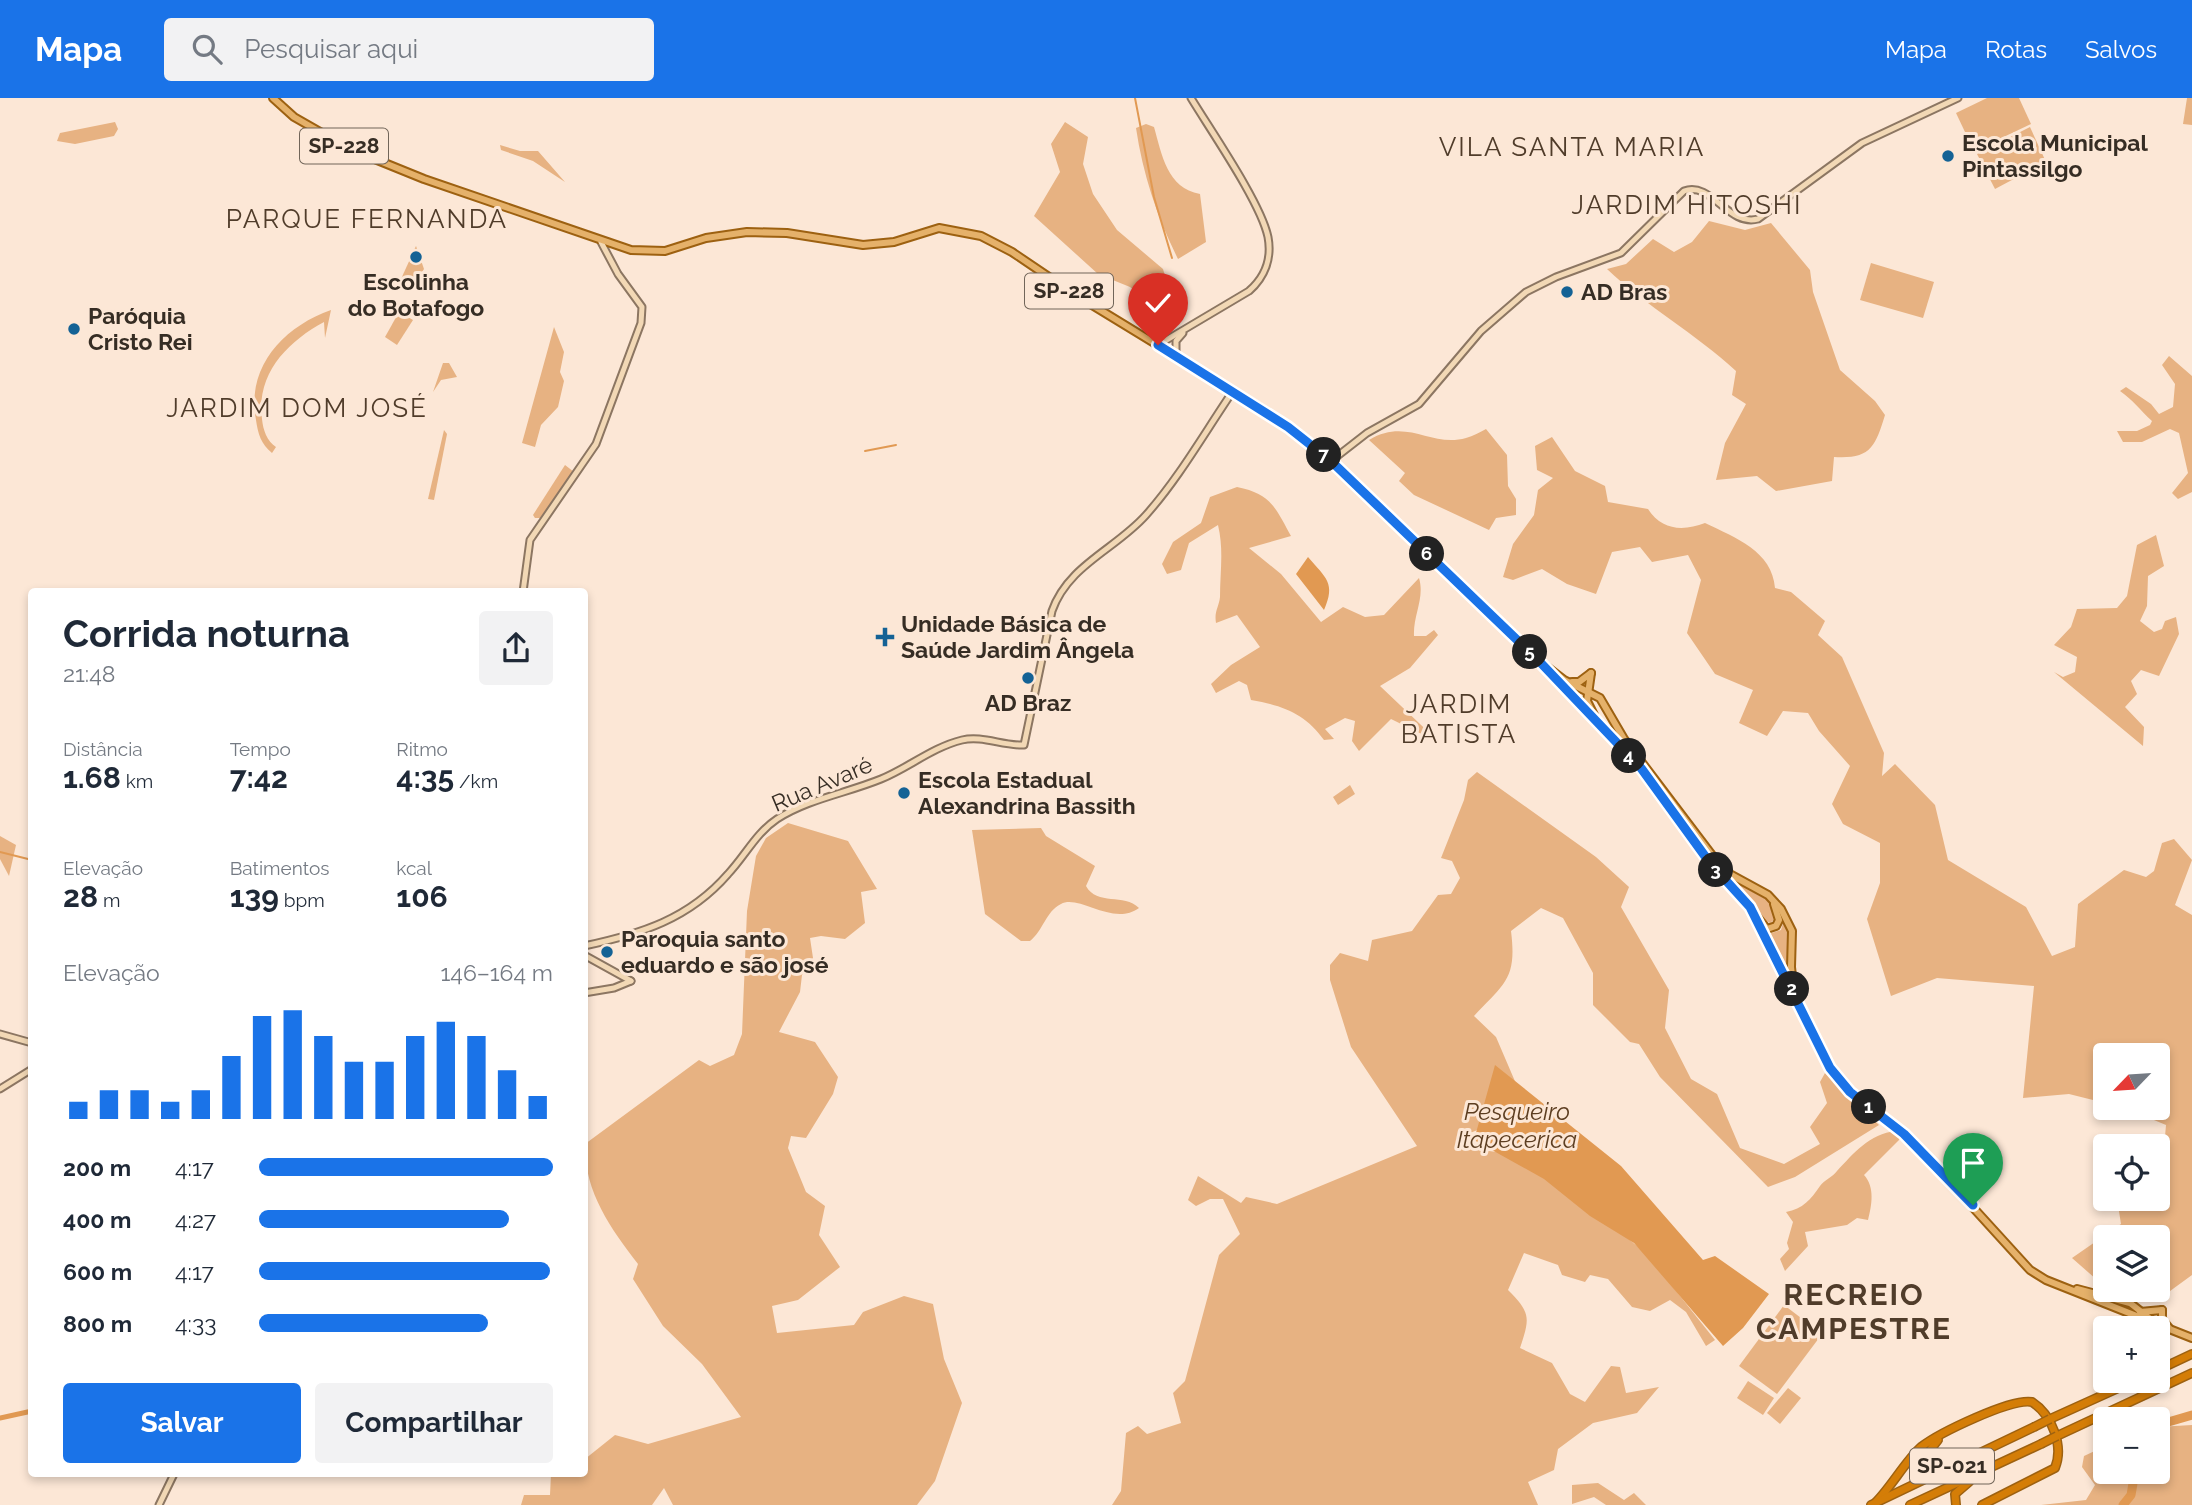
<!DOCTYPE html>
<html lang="pt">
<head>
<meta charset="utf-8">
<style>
  body { margin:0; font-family:Raleway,sans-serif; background:#f2f2f3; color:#1f2937; height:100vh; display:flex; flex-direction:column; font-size:26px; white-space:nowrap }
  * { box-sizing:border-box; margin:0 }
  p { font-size:23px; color:#747a83 }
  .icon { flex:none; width:38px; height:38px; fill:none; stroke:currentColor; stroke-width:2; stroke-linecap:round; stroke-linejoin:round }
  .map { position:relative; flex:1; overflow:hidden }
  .details { position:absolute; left:28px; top:490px; width:560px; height:889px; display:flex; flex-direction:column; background:#fff; border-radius:7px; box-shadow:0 4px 10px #0003 }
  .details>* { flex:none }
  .needle { width:46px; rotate:245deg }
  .fabs { position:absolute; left:2093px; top:945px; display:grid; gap:14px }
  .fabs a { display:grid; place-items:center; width:77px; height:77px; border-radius:7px; background:#fff; box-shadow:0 4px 10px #0003; font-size:35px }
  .pin { position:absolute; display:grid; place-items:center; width:60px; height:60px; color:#fff; margin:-72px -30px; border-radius:50% 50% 50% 0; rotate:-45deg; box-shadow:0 0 7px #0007 }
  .pin .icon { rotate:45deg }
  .km { position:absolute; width:35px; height:35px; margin:-18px; border-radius:50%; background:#222; color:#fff; font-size:19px; line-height:35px; text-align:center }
  .round { display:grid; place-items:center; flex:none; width:74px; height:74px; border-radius:7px; background:#f2f2f3 }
  .head { display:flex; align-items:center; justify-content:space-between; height:119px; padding:0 35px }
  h1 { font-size:38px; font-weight:700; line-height:52px }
  .figures { display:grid; grid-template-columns:repeat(3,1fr); gap:10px; height:119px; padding:7px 35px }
  .figures div { display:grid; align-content:center }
  .figures b { font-size:30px; font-weight:700 }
  .figures small { font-size:19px; font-weight:400 }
  .figures p { font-size:19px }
  .chart { height:196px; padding:14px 35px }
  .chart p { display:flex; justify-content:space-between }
  .chart svg { width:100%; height:126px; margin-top:7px; stroke:#1a73e8; stroke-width:6 }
  .button { display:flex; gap:14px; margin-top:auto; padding:14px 35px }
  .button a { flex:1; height:80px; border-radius:7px; background:#1a73e8; color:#fff; font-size:28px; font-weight:700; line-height:80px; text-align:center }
  .button a+a { background:#f2f2f3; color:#1f2937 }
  ul { padding:0 35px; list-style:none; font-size:23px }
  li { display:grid; grid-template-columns:112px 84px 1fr; align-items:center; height:52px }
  li i { height:18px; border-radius:9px; background:#1a73e8 }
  header { display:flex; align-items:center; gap:42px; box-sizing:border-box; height:98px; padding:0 35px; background:#1a73e8; color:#fff }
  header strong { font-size:33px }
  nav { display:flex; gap:38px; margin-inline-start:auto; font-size:24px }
  .search { width:490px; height:63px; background:#f2f2f3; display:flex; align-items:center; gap:18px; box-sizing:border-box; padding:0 24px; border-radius:7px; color:#747a83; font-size:26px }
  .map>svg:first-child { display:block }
  .green { fill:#e7b282 }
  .water { fill:#e19952 }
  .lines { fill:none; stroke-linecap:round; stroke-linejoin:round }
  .stream { stroke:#e19952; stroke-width:2 }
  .canal { stroke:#e19952; stroke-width:5 }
  .river { stroke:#e19952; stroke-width:9 }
  .secondary-casing { stroke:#8c7662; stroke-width:9 }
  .primary-casing { stroke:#9d6111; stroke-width:10 }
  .highway-casing { stroke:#9d6111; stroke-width:10 }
  .secondary { stroke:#f2d8b5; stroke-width:5 }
  .primary { stroke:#e5b16a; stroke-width:6 }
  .highway { stroke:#d47d07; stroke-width:7 }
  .highway-bridge-casing { stroke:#9d6111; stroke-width:10; stroke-linecap:butt }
  .highway-bridge { stroke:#d47d07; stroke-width:7 }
  .route-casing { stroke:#fff; stroke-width:14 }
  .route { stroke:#1a73e8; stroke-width:9 }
  .poi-dot { fill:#146295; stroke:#fce7d6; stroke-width:2.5 }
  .labels { text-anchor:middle; stroke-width:6; stroke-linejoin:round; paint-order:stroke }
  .shield { fill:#fce7d6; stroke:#716559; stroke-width:2 }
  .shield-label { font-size:21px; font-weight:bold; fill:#362d24 }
  .poi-label { font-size:23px; font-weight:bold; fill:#362d24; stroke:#fce7d6; text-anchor:start }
  .street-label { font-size:23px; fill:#362d24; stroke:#fce7d6 }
  .water-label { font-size:24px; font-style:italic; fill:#5d3e21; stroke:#fce7d6 }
  .quarter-label { font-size:26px; letter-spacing:2px; fill:#503c2a; stroke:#fce7d6 }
  .district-label { font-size:30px; font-weight:bold; letter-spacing:2px; fill:#503c2a; stroke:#fce7d6 }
</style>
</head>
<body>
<header>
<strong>Mapa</strong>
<div class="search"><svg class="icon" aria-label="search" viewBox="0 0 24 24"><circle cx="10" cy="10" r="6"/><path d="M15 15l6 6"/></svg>Pesquisar aqui</div>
<nav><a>Mapa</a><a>Rotas</a><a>Salvos</a></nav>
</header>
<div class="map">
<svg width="2192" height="1407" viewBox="0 0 2192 1407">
  <rect width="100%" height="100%" fill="#fce7d6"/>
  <g class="green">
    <polygon points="1987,0 2019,0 2031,26 1974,53 1956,15"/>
    <polygon points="2187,0 2192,0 2192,27 2183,26"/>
    <polygon points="115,24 118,31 114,38 75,46 57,43 60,35"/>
    <polygon points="1065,24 1088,39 1083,66 1093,96 1117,132 1163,171 1172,202 1161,213 1130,189 1098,176 1034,118 1060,74 1051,46"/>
    <path d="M1146,26L1154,29C1162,57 1167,90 1200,96L1206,144L1178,161C1157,119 1143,77 1136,30Z"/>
    <polygon points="2030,29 2046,64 1995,91 1977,56"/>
    <polygon points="500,47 520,53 538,53 565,84 533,63 501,52"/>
    <path d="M1709,123L1745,132L1771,125L1810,172L1813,194L1840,272L1875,303L1885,317C1875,350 1870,361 1834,359L1832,383L1776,393L1757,378L1716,382L1725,345L1746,306L1732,297L1736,273C1695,235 1647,209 1607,171L1626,166L1653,141L1674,154L1692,144Z"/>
    <polygon points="416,148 424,171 414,187 401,181"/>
    <polygon points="1871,165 1934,184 1923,220 1860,202"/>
    <path d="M331,212L325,240L324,224C287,244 256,276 262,321C263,332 267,343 276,349L272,355C261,346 258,336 256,322C246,269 283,229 331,212Z"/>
    <polygon points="399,214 413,222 397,247 385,239"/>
    <polygon points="554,229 564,254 560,274 564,283 558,309 541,327 535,349 522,345"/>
    <path d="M2169,258L2192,278V394L2178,401L2172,395L2188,375L2179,335L2170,331L2142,344H2123L2117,333H2137L2150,327L2152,323C2140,312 2133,302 2120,293L2126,289L2151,306L2159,316L2173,309L2175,286L2162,267Z"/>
    <polygon points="443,265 449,265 457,279 441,282 433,294"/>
    <path d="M1486,331L1507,357L1508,388L1516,401V417L1496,420L1489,432L1414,397L1399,383L1405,375L1369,342C1407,319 1431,350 1466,340C1473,338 1480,334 1486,331Z"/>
    <polygon points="444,332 447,336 434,402 428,401"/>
    <path d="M1552,339L1575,373L1605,388L1608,404L1648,411C1662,433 1684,433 1705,425C1736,440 1772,453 1775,490L1791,494L1825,523L1818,537L1842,559L1884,655L1882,678L1895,666L1935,707L1948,762L2026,809L2052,858L2075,849L2078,806L2124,772L2146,779L2154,773L2162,745L2174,741L2192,762L2175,807L2192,817V1177L2155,1204L2114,1192H2158V1139H2105V1189L2072,1160L2121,1126L2117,1101H2158V1064L2163,1061L2166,1027L2125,1010H2158V957H2105V1005L2069,996L2023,1000L2034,888L1937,880L1891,898L1867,821L1880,785V745L1843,726L1832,706L1850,668L1819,633L1808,615L1783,613L1767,638L1739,625L1753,592L1715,576L1687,535L1701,482L1688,457L1652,464L1640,449L1612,454L1596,496L1567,486L1542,471L1513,482L1503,479L1513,446L1534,417L1538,392L1553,380L1537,372L1535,348Z"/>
    <polygon points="565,367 574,374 540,420 535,420 533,417"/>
    <path d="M1237,389C1271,396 1275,409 1291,438L1249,450L1281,476L1321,524L1343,509L1365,519L1384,517L1419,480C1425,500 1413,517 1414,538H1426L1434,532L1438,537L1410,570L1380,588L1440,645L1391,621L1359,653L1352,643L1355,623L1345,620L1325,631L1334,641L1324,642C1306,616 1282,607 1251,602L1247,587L1239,583L1216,595L1211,586L1231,567L1260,549L1237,517L1216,525C1214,513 1219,509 1220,499C1220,474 1224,452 1218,427L1189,445L1181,472L1167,476L1162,466L1173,444L1201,425L1210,399Z"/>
    <polygon points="2156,437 2164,468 2148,478 2147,508 2140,523 2154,534 2162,531 2165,523 2176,519 2179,536 2159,578 2141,572 2131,583 2137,596 2125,609 2144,629 2143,648 2054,574 2063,579 2075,574 2077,559 2054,547 2071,529 2077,511 2117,510 2127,498 2137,447"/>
    <path d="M1477,674L1596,759L1629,789L1621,809L1669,892L1665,930L1691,981L1717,996L1740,1050L1784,1066L1820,1046L1810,1029L1827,1005L1820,984L1825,975L1879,1027L1795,1079L1768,1089L1660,979L1639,946L1630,944L1593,907V875L1563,820L1541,810L1511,833C1517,881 1505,885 1474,918L1496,939L1517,988L1485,1029L1465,1037L1474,1051L1519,1057L1598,1114L1662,1170L1672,1188L1715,1242L1706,1248L1686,1214L1670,1202L1650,1213L1632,1209L1608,1181L1590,1177L1585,1184L1562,1177L1558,1167L1524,1155L1508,1192C1531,1215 1530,1220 1520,1250L1552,1265L1570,1296L1585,1304L1611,1268L1620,1269L1626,1295L1659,1289L1637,1315L1593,1325L1558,1351L1554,1372L1528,1384L1538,1407H1112L1121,1393L1126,1335L1138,1328L1147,1336L1181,1325L1173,1295L1185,1283L1219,1157L1240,1136L1223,1101H1210L1196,1108L1188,1102L1198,1078L1241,1105L1246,1099L1277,1106L1417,1048L1351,949L1330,882V867L1340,855L1368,863L1372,842L1412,833L1438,797L1451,796L1460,780L1452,763L1441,760L1464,702L1468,682Z"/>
    <polygon points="1350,687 1355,696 1338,707 1333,699"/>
    <path d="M788,725L848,743L877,791L861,794L865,825L845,841L821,838L810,840L813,860L802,877L800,894L779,934L815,944L838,979L833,996L806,1040L791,1038L788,1050L806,1094L825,1108L819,1137L840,1169L798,1202L772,1208L777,1235L854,1227L863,1214L904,1198L933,1206L944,1261L962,1305L935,1383L917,1407H673L664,1390L652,1407H521L524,1397H550L551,1376H584L585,1361L615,1337L648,1346L741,1319L702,1266L663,1228L633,1181L638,1166C610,1130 584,1093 585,1046L699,962L710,968L734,957L742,936L747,813L756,758L766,740Z"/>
    <path d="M1041,730L1046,738L1095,768L1086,788C1097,808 1124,795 1139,810C1113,829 1079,796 1061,806C1046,813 1043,833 1030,843H1021L985,816L972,732Z"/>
    <polygon points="0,738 16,747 9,778 0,761"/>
    <polygon points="1733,783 1769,803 1775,821 1770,825 1765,822"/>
    <polygon points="1784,822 1788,835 1787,873 1769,836 1781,832"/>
    <path d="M1896,1033L1900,1041L1864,1077C1875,1089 1872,1107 1868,1122L1857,1120L1847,1127L1805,1134L1808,1148L1785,1173L1780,1161L1789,1151L1787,1145L1793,1124L1786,1114C1803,1111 1811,1101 1820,1088C1824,1082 1833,1079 1837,1073C1854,1055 1869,1036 1896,1033Z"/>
    <polygon points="1784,1207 1822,1236 1777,1296 1739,1268"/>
    <polygon points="1748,1283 1774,1300 1763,1317 1737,1300"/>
    <polygon points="1788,1290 1801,1300 1780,1326 1767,1315"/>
    <polygon points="2192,1327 2192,1407 2041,1407 2086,1402 2095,1387 2082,1369 2084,1358 2099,1351 2105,1358 2105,1374 2158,1374 2158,1329"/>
    <polygon points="1598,1385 1624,1402 1634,1395 1646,1407 1606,1407 1594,1399 1572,1406 1572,1387"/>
  </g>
  <g class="water">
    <path d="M1308,459C1326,480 1336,485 1324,512L1296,476Z"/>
    <polygon points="1495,967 1621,1068 1703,1162 1715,1158 1769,1196 1743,1230 1723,1248 1634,1145 1590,1118 1544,1081 1474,1042"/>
  </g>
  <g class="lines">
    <g class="stream">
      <polyline points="1135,0 1154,99 1172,160"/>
      <polyline points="865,353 896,347"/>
      <polyline points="0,754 32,762"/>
    </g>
    <polyline class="canal" points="0,1320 32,1313"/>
    <g class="river">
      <polyline points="2158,1327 2192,1317"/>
      <polyline points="2123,1407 2131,1397 2135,1374"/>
    </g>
    <defs>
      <g id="secondary">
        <path d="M1158,247L1249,193C1265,179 1272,160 1268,139C1261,105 1211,33 1191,0"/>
        <polyline points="1176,258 1176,243 1183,235"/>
        <path d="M1331,363L1367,335L1419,306L1481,233L1526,194L1556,179L1621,155L1684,93C1712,83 1728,129 1758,121L1862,45L1958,0"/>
        <polyline points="523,494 530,442 596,346 641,225 642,209 618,176 601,144"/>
        <path d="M584,848C641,836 689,821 728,776C745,758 756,735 777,721C808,701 847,695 881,681C908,670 933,649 962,642C982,637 1003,648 1024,647L1052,513C1068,467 1116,451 1146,417C1179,380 1205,334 1233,293"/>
        <polyline points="584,857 631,883"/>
        <polyline points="584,895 614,890 631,883"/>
        <polyline points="0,936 32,945"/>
        <polyline points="0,991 32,971"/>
        <polyline points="159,1407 174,1376"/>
      </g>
      <g id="primary">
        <polyline points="273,0 294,19 350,51 424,81 631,152 665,153 706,140 747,134 787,135 863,147 894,144 939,130 981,138 1012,154 1074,196 1259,309 1331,363 1538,562 1564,582 1600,600 1624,641 1724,773 1768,797 1781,811 1792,833 1791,869 1794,895"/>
        <polyline points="1549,574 1641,670 1709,765 1750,809 1830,970 1842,986 1917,1048 2030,1172 2046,1182 2192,1240"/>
        <polyline points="1591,575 1587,603 1594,617"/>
        <polyline points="1572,584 1579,584 1591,575"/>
        <polyline points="1757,819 1767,831 1776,828 1779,822 1774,806"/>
        <polyline points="2077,1191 2130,1205 2153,1223"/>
        <polyline points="2162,1212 2162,1221 2169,1230"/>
        <polyline points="2140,1214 2162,1212"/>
      </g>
      <g id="highway">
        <polyline points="2158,1272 2192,1256"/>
        <polyline points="2050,1321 2134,1283"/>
        <polyline points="2057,1338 2192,1275"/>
        <polyline points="1938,1342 1931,1351 1935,1360 1948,1362 1967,1356"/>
        <path d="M1876,1404C1891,1389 1907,1361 1921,1349C1939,1335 2011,1300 2032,1304C2052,1317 2064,1348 2055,1370L1982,1407"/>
        <polyline points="1871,1407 2034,1329"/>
        <polyline points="1910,1407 2041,1346"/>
        <polyline points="1956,1407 1955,1396 1969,1384"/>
      </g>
    </defs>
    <use href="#secondary" class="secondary-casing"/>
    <use href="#primary" class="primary-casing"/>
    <use href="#highway" class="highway-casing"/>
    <use href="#secondary" class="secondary"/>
    <use href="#primary" class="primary"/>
    <use href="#highway" class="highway"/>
    <defs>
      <g id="highway-bridge">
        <polyline points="2034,1329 2050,1321"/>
        <polyline points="2041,1346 2057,1338"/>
      </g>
    </defs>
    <use href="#highway-bridge" class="highway-bridge-casing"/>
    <use href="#highway-bridge" class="highway-bridge"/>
  </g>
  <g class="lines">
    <defs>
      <polyline id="route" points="1158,247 1288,329 1331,363 1538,562 1641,670 1710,765 1750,809 1830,970 1850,994 1904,1036 1973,1107"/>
    </defs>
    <use href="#route" class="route-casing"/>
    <use href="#route" class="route"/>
  </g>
  <g class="poi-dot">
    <circle cx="1948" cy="58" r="7"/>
    <circle cx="416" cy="159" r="7"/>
    <circle cx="1567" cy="194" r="7"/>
    <circle cx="74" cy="231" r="7"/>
    <path d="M881.5 528.5h7v7h7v7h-7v7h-7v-7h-7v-7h7z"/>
    <circle cx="1028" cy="580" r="7"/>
    <circle cx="904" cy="695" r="7"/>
    <circle cx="607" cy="854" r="7"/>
  </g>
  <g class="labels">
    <g class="shield">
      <rect x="300" y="30.5" width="88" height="35" rx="5"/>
      <rect x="1025" y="175.5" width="88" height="35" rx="5"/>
      <rect x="1910" y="1350.5" width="84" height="35" rx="5"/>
    </g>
    <g class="shield-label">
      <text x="344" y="55">SP-228</text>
      <text x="1069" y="200">SP-228</text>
      <text x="1952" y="1375">SP-021</text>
    </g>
    <g class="poi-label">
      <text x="1962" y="53">Escola Municipal<tspan x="1962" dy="26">Pintassilgo</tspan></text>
      <text x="416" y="192" text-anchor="middle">Escolinha<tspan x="416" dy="26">do Botafogo</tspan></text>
      <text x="1581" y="202">AD Bras</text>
      <text x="88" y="226">Paróquia<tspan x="88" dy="26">Cristo Rei</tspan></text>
      <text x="901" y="534">Unidade Básica de<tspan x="901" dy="26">Saúde Jardim Ângela</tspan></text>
      <text x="1028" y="613" text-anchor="middle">AD Braz</text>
      <text x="918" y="690">Escola Estadual<tspan x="918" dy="26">Alexandrina Bassith</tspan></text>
      <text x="621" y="849">Paroquia santo<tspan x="621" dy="26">eduardo e são josé</tspan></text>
    </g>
    <g class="street-label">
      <text transform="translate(822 686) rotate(-23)" y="8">Rua Avaré</text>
    </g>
    <g class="water-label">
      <text x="1517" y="1022">Pesqueiro<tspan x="1517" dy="28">Itapecerica</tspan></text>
    </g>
    <g class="quarter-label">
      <text x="1572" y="58">VILA SANTA MARIA</text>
      <text x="1687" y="116">JARDIM HITOSHI</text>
      <text x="367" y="130">PARQUE FERNANDA</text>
      <text x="297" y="319">JARDIM DOM JOSÉ</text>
      <text x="1459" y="615">JARDIM<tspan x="1459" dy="30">BATISTA</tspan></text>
    </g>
    <g class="district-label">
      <text x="1854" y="1207">RECREIO<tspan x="1854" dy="34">CAMPESTRE</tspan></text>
    </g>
  </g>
</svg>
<div class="fabs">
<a><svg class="needle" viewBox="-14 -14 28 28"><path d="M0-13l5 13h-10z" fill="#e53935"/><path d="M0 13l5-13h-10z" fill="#747a83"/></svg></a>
<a><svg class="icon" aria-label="locate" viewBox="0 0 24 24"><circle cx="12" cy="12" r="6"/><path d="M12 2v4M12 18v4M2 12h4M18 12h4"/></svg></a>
<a><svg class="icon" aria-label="layers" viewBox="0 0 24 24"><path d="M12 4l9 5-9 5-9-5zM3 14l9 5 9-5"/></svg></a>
<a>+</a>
<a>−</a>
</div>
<div class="pin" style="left:1973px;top:1107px;background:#1e9e55"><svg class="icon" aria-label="arrive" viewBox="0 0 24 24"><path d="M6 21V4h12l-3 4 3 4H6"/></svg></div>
<div class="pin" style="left:1158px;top:247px;background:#d93025"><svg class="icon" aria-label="check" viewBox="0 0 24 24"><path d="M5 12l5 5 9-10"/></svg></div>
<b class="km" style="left:1869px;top:1009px">1</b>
<b class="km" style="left:1792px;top:891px">2</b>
<b class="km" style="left:1716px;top:772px">3</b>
<b class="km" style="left:1629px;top:658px">4</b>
<b class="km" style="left:1530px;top:554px">5</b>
<b class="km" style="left:1427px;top:456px">6</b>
<b class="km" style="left:1324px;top:357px">7</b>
<section class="details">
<div class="head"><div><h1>Corrida noturna</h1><p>21:48</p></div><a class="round"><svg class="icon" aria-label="share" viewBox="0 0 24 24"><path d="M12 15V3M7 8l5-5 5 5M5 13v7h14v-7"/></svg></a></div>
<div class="figures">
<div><p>Distância</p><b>1.68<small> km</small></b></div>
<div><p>Tempo</p><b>7:42</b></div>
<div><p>Ritmo</p><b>4:35<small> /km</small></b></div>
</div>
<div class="figures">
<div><p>Elevação</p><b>28<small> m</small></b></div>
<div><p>Batimentos</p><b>139<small> bpm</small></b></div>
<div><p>kcal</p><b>106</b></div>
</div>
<div class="chart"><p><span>Elevação</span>146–164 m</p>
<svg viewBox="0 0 160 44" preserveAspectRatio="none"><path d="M5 44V38M15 44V34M25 44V34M35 44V38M45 44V34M55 44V22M65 44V8M75 44V6M85 44V15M95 44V24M105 44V24M115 44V15M125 44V10M135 44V15M145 44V27M155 44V36"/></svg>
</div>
<ul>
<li><b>200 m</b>4:17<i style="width:100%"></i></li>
<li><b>400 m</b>4:27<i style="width:85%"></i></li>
<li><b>600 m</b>4:17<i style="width:99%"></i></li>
<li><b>800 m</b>4:33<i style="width:78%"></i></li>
</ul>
<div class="button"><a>Salvar</a><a>Compartilhar</a></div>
</section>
</div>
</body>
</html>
